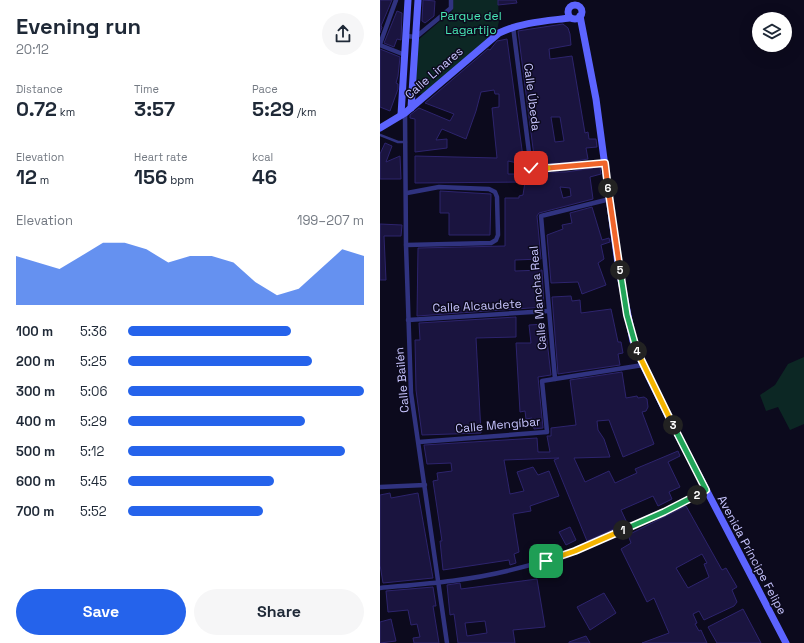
<!DOCTYPE html>
<html lang="en">
<head>
<meta charset="utf-8">
<style>
  body { margin:0; font-family:"Space Grotesk",sans-serif; background:#f6f6f7; color:#1f2937; height:100vh; display:flex; flex-direction:column; font-size:15px; white-space:nowrap }
  * { box-sizing:border-box; margin:0 }
  p { font-size:13px; color:#747a83 }
  .icon { flex:none; width:22px; height:22px; fill:none; stroke:currentColor; stroke-width:2; stroke-linecap:round; stroke-linejoin:round }
  .map { position:relative; flex:1; overflow:hidden }
  .side { display:flex; flex-direction:column; background:#fff; width:380px }
  .side>* { flex:none }
  .fabs { position:absolute; left:372px; top:12px; display:grid; gap:8px }
  .fabs a { display:grid; place-items:center; width:40px; height:40px; border-radius:50%; background:#fff; box-shadow:0 4px 16px #0002; font-size:20px }
  .pin { position:absolute; display:grid; place-items:center; width:34px; height:34px; color:#fff; margin:-17px; border-radius:8px; box-shadow:0 2px 6px #0006 }
  .km { position:absolute; width:20px; height:20px; margin:-10px; border-radius:50%; background:#222; color:#fff; font-size:11px; line-height:20px; text-align:center }
  .round { display:grid; place-items:center; flex:none; width:42px; height:42px; border-radius:21px; background:#f6f6f7 }
  .overview { display:flex; align-items:center; justify-content:space-between; height:68px; padding:0 16px }
  h1 { font-size:22px; font-weight:800; line-height:30px }
  .figures { display:grid; grid-template-columns:repeat(3,1fr); gap:6px; height:68px; padding:4px 16px }
  .figures div { display:grid; align-content:center }
  .figures b { font-size:20px; font-weight:800 }
  .figures small { font-size:11px; font-weight:400 }
  .figures p { font-size:11px }
  .chart { height:112px; padding:8px 16px }
  .chart p { display:flex; justify-content:space-between }
  .chart svg { width:100%; height:72px; margin-top:4px; fill:#2563eb; opacity:.7 }
  .button { display:flex; gap:8px; margin-top:auto; padding:8px 16px }
  .button a { flex:1; height:46px; border-radius:24px; background:#2563eb; color:#fff; font-size:16px; font-weight:800; line-height:46px; text-align:center }
  .button a+a { background:#f6f6f7; color:#1f2937 }
  ul { padding:0 16px; list-style:none; font-size:13px }
  li { display:grid; grid-template-columns:64px 48px 1fr; align-items:center; height:30px }
  li i { height:10px; border-radius:5px; background:#2563eb }
  main { display:flex; flex:1; min-height:0 }
  .map>svg:first-child { display:block }
  .green { fill:#0c2724 }
  .building { fill:#1a143f; stroke:#2d246d; fill-rule:evenodd }
  .lines { fill:none; stroke-linecap:round; stroke-linejoin:round }
  .lane { stroke:#303380; stroke-width:2.5 }
  .street { stroke:#303380; stroke-width:4.5 }
  .secondary { stroke:#5c64ff; stroke-width:7 }
  .split-1-casing { stroke:#fff; stroke-width:8 }
  .split-2-casing { stroke:#fff; stroke-width:8 }
  .split-3-casing { stroke:#fff; stroke-width:8 }
  .split-4-casing { stroke:#fff; stroke-width:8 }
  .split-5-casing { stroke:#fff; stroke-width:8 }
  .split-6-casing { stroke:#fff; stroke-width:8 }
  .split-7-casing { stroke:#fff; stroke-width:8 }
  .split-8-casing { stroke:#fff; stroke-width:8 }
  .split-1 { stroke:#f5b400; stroke-width:5 }
  .split-2 { stroke:#22a559; stroke-width:5 }
  .split-3 { stroke:#22a559; stroke-width:5 }
  .split-4 { stroke:#f5b400; stroke-width:5 }
  .split-5 { stroke:#22a559; stroke-width:5 }
  .split-6 { stroke:#f0652b; stroke-width:5 }
  .split-7 { stroke:#f0652b; stroke-width:5 }
  .split-8 { stroke:#f5b400; stroke-width:5 }
  .labels { text-anchor:middle; stroke-width:3; stroke-linejoin:round; paint-order:stroke }
  .park-label { font-size:12px; fill:#48e8b5; stroke:#0c0a1d }
  .street-label { font-size:12px; fill:#c8c5ff; stroke:#0c0a1d }
</style>
</head>
<body>
<main>
<section class="side">
<div class="overview"><div><h1>Evening run</h1><p>20:12</p></div><a class="round"><svg class="icon" aria-label="share" viewBox="0 0 24 24"><path d="M12 15V3M7 8l5-5 5 5M5 13v7h14v-7"/></svg></a></div>
<div class="figures">
<div><p>Distance</p><b>0.72<small> km</small></b></div>
<div><p>Time</p><b>3:57</b></div>
<div><p>Pace</p><b>5:29<small> /km</small></b></div>
</div>
<div class="figures">
<div><p>Elevation</p><b>12<small> m</small></b></div>
<div><p>Heart rate</p><b>156<small> bpm</small></b></div>
<div><p>kcal</p><b>46</b></div>
</div>
<div class="chart"><p><span>Elevation</span>199–207 m</p>
<svg viewBox="0 0 160 44" preserveAspectRatio="none"><path d="M0 44V14L10 18L20 22L30 14L40 6L50 6L60 10L70 18L80 14L90 14L100 18L110 30L120 38L130 34L140 22L150 10L160 14V44z"/></svg>
</div>
<ul>
<li><b>100 m</b>5:36<i style="width:69%"></i></li>
<li><b>200 m</b>5:25<i style="width:78%"></i></li>
<li><b>300 m</b>5:06<i style="width:100%"></i></li>
<li><b>400 m</b>5:29<i style="width:75%"></i></li>
<li><b>500 m</b>5:12<i style="width:92%"></i></li>
<li><b>600 m</b>5:45<i style="width:62%"></i></li>
<li><b>700 m</b>5:52<i style="width:57%"></i></li>
</ul>
<div class="button"><a>Save</a><a>Share</a></div>
</section>
<div class="map">
<svg width="424" height="643" viewBox="0 0 424 643">
  <rect width="100%" height="100%" fill="#0c0a1d"/>
  <g class="green">
    <polygon points="73,0 118,0 119,21 117,30 44,94 36,93 33,90 38,40 73,10"/>
    <polygon points="424,357 424,424 410,430 398,407 386,411 380,395 395,385 408,364"/>
  </g>
  <g class="building">
    <polygon points="0,0 12,0 1,26 2,27 0,33"/>
    <polygon points="43,0 55,1 54,16 45,23 42,21"/>
    <polygon points="118,0 136,0 137,3 118,5"/>
    <polygon points="17,11 22,13 21,40 17,39 14,47 4,43"/>
    <path d="M183,24L188,28L190,34L191,45L169,49L170,59L192,56L205,133L208,132L209,139H216L217,147L206,148L208,159L185,163L155,164L138,31ZM171,117H180L184,141L175,142Z"/>
    <path d="M127,39L143,157L142,164L128,161V174H145L146,172H186L220,167L221,174L210,177L213,199L159,213L157,216L161,259L135,260V271L162,270L164,307L37,316L38,248L125,246V198H139V196L143,195L145,182L35,183V156L117,158L112,108L119,107V94H115L114,90L101,92L96,111L86,139L62,129L56,140L67,139V148L35,152V119L30,118V115L39,108L70,121L74,114L45,103L108,49L110,50L117,41ZM180,187L190,188L191,196L183,198Z"/>
    <polygon points="0,49 20,57 18,76 16,83 18,84 18,89 10,111 0,107"/>
    <polygon points="5,143 12,146 6,162 20,156 21,179 0,179 0,154"/>
    <polygon points="60,191 111,194 110,235 69,235 69,213 60,213"/>
    <polygon points="212,207 222,240 229,238 230,242 221,245 224,259 218,263 226,285 202,294 198,282 171,283 167,235 183,229 182,225 192,223 190,213"/>
    <polygon points="0,224 22,225 21,236 4,236 6,280 0,280"/>
    <polygon points="191,296 192,301 200,300 201,313 231,309 238,342 241,342 243,353 238,354 240,365 178,374 172,297"/>
    <polygon points="136,317 136,337 96,338 101,433 42,435 36,390 35,340 40,340 39,323"/>
    <polygon points="165,324 171,375 158,377 163,428 154,429 152,418 146,419 145,411 140,412 136,343 151,343 149,325"/>
    <polygon points="242,372 246,398 257,396 258,398 264,397 267,399 268,407 266,411 262,412 274,444 243,457 229,420 217,421 218,430 224,439 230,457 194,458 205,482 229,471 235,483 257,473 255,469 298,451 300,456 288,462 300,487 289,492 292,499 278,506 273,496 241,510 247,523 207,541 174,460 179,458 124,460 130,494 144,491 137,472 153,467 158,475 169,471 179,496 150,506 151,511 133,514 139,552 134,554 136,563 130,565 129,560 63,570 60,541 62,541 53,481 58,480 57,473 72,471 71,463 47,464 44,445 157,438 158,452 170,452 167,436 171,436 171,428 196,425 190,380"/>
    <polygon points="10,493 11,498 38,493 53,578 3,583 0,565 0,495"/>
    <path d="M306,506L342,570L346,568L357,587L352,590L357,602L354,606L324,620L319,611L313,614L317,623L315,624L319,631L321,630L327,643H262L289,633L274,598L267,602L241,549L251,543L248,535ZM322,554L327,563L324,564L329,577L308,588L296,568Z"/>
    <polygon points="190,527 196,540 186,545 179,532"/>
    <path d="M157,579L165,627L133,630L135,643H78L74,614L70,615L67,585L80,583L81,589ZM105,621L107,633L87,636L85,623Z"/>
    <polygon points="53,587 56,606 53,606 59,643 34,643 33,638 40,637 37,624 31,625 28,610 8,612 6,591"/>
    <polygon points="224,593 236,613 210,630 197,607"/>
    <polygon points="363,609 381,643 337,643 328,627"/>
    <polygon points="11,619 16,641 0,643 0,622"/>
    <polygon points="206,636 210,643 189,643 189,642"/>
  </g>
  <g class="lines">
    <polyline class="lane" points="0,135 18,142 26,142"/>
    <g class="street">
      <polyline points="133,26 151,168 186,168 225,163"/>
      <polyline points="26,36 36,37 71,8 71,0"/>
      <polyline points="0,44 16,0"/>
      <polyline points="0,45 25,55"/>
      <polyline points="25,113 26,245 31,393 67,643"/>
      <polyline points="26,245 111,243 116,240 118,235 117,197 115,192 109,189 59,187 27,193"/>
      <polyline points="28,320 168,311"/>
      <polyline points="175,379 161,216 230,199"/>
      <polyline points="39,442 167,432 162,381 263,365"/>
      <polyline points="0,487 45,485"/>
      <path d="M0,588C42,584 86,581 127,571C197,555 262,524 326,490"/>
    </g>
    <g class="secondary">
      <circle cx="195" cy="12" r="7"/>
      <polyline points="200,16 216,99 238,264 253,341 263,365 290,420 406,643"/>
      <polyline points="31,108 38,0"/>
      <polyline points="21,115 28,0"/>
      <path d="M0,128L25,113L119,33C142,22 166,21 190,18"/>
    </g>
  </g>
  <g class="lines">
    <defs>
      <polyline id="split-1" points="166,561 195,551 243,530"/>
      <polyline id="split-2" points="243,530 284,512 317,495"/>
      <polyline id="split-3" points="293,425 326,490 317,495"/>
      <polyline id="split-4" points="257,351 293,425"/>
      <polyline id="split-5" points="240,270 247,315 257,351"/>
      <polyline id="split-6" points="228,188 240,270"/>
      <polyline id="split-7" points="168,168 225,163 228,188"/>
      <polyline id="split-8" points="151,168 168,168"/>
    </defs>
    <use href="#split-1" class="split-1-casing"/>
    <use href="#split-2" class="split-2-casing"/>
    <use href="#split-3" class="split-3-casing"/>
    <use href="#split-4" class="split-4-casing"/>
    <use href="#split-5" class="split-5-casing"/>
    <use href="#split-6" class="split-6-casing"/>
    <use href="#split-7" class="split-7-casing"/>
    <use href="#split-8" class="split-8-casing"/>
    <use href="#split-1" class="split-1"/>
    <use href="#split-2" class="split-2"/>
    <use href="#split-3" class="split-3"/>
    <use href="#split-4" class="split-4"/>
    <use href="#split-5" class="split-5"/>
    <use href="#split-6" class="split-6"/>
    <use href="#split-7" class="split-7"/>
    <use href="#split-8" class="split-8"/>
  </g>
  <g class="labels">
    <g class="park-label">
      <text x="91" y="20">Parque del<tspan x="91" dy="14">Lagartijo</tspan></text>
    </g>
    <g class="street-label">
      <text transform="translate(54 73) rotate(-41)" y="4">Calle Linares</text>
      <text transform="translate(152 97) rotate(83)" y="4">Calle Úbeda</text>
      <text transform="translate(158 298) rotate(-95)" y="4">Calle Mancha Real</text>
      <text transform="translate(97 306) rotate(-3)" y="4">Calle Alcaudete</text>
      <text transform="translate(22 380) rotate(-95)" y="4">Calle Bailén</text>
      <text transform="translate(118 425) rotate(-5)" y="4">Calle Mengíbar</text>
      <text transform="translate(372 555) rotate(62)" y="4">Avenida Príncipe Felipe</text>
    </g>
  </g>
</svg>
<div class="fabs">
<a><svg class="icon" aria-label="layers" viewBox="0 0 24 24"><path d="M12 4l9 5-9 5-9-5zM3 14l9 5 9-5"/></svg></a>
</div>
<div class="pin" style="left:166px;top:561px;background:#1e9e55"><svg class="icon" aria-label="arrive" viewBox="0 0 24 24"><path d="M6 21V4h12l-3 4 3 4H6"/></svg></div>
<div class="pin" style="left:151px;top:168px;background:#d93025"><svg class="icon" aria-label="check" viewBox="0 0 24 24"><path d="M5 12l5 5 9-10"/></svg></div>
<b class="km" style="left:243px;top:530px">1</b>
<b class="km" style="left:317px;top:495px">2</b>
<b class="km" style="left:293px;top:425px">3</b>
<b class="km" style="left:257px;top:351px">4</b>
<b class="km" style="left:240px;top:270px">5</b>
<b class="km" style="left:228px;top:188px">6</b>
</div>
</main>
</body>
</html>
